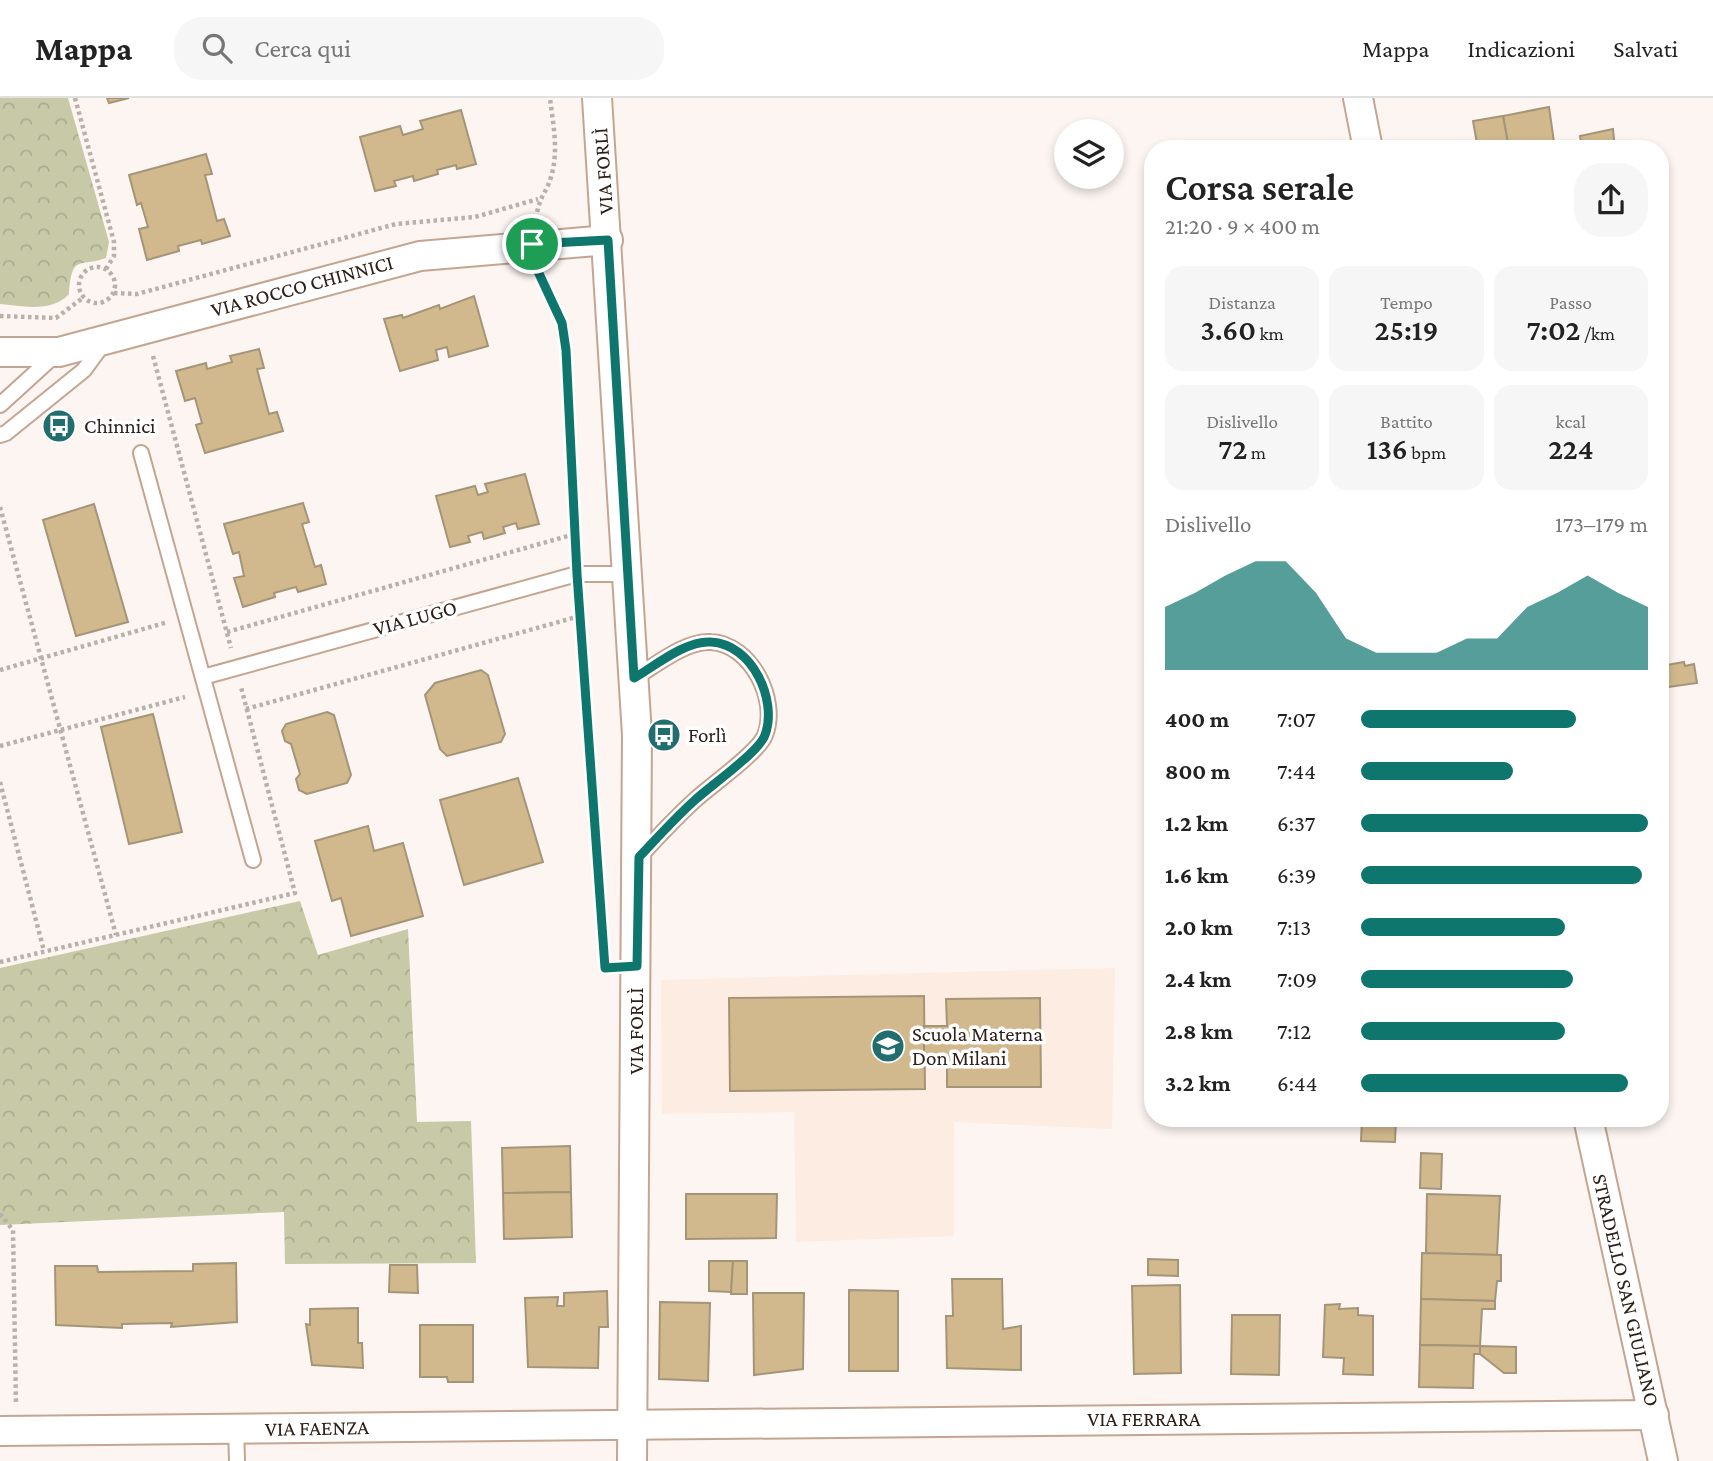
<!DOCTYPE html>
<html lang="it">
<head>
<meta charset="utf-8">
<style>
  body { margin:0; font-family:"Crimson Pro",serif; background:#f6f6f6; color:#222; height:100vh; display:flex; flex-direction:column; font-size:26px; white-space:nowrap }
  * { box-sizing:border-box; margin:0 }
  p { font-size:23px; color:#767676 }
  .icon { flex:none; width:38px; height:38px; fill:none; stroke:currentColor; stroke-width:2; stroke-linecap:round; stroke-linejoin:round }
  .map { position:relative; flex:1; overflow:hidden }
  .panel { position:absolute; left:1144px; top:42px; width:525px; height:987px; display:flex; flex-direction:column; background:#fff; border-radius:28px; box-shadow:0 4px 10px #0003 }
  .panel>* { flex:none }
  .fabs { position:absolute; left:1054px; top:21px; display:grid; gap:14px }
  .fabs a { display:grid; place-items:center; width:70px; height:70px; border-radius:50%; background:#fff; box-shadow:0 4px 10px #0003; font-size:35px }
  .pin { position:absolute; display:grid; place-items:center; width:60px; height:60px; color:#fff; margin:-30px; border:4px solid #fff; border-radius:50%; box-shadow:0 2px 7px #0007 }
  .round { display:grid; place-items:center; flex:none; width:74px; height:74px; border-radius:28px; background:#f6f6f6 }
  .headline { display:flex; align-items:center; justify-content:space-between; height:119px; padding:0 21px }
  h1 { font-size:38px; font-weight:600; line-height:52px }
  .stats { display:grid; grid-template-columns:repeat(3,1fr); gap:10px; height:119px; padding:7px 21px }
  .stats div { display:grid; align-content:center; border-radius:18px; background:#f6f6f6; text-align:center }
  .stats b { font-size:30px; font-weight:600 }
  .stats small { font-size:19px; font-weight:400 }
  .stats p { font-size:19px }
  .chart { height:196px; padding:14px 21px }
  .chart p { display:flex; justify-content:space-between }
  .chart svg { width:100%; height:126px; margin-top:7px; fill:#0f766e; opacity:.7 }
  ul { padding:0 21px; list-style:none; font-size:23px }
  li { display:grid; grid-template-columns:112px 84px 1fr; align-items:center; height:52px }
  li i { height:18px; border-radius:9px; background:#0f766e }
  header { display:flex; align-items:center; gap:42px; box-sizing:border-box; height:98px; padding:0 35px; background:#fff; border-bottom:2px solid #e0e0e0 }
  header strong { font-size:33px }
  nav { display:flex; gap:38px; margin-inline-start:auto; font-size:24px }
  .search { width:490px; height:63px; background:#f6f6f6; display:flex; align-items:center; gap:18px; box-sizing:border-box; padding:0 24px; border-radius:28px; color:#767676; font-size:26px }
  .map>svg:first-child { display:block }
  .built { fill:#fdece2 }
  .park { fill:url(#park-crowns) }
  .building { fill:#d1b98d; stroke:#a59578; stroke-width:2 }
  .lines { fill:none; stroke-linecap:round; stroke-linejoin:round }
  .service-casing { stroke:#c4a591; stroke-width:18 }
  .minor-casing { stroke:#c4a591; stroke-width:32 }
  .path { stroke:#b8b0ab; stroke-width:4.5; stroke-dasharray:3.5 3.5; stroke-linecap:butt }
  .service { stroke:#fff; stroke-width:14 }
  .minor { stroke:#fff; stroke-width:28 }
  .route-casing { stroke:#fff; stroke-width:14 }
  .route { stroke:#0f766e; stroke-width:9 }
  .labels { text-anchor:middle; stroke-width:7; stroke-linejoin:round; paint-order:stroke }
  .street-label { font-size:21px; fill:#2c2019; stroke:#fff }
  .poi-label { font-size:21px; fill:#2c2019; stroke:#fff; text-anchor:start }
</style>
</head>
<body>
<header>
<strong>Mappa</strong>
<div class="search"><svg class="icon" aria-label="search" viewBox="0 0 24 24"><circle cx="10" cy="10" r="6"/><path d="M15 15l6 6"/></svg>Cerca qui</div>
<nav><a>Mappa</a><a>Indicazioni</a><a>Salvati</a></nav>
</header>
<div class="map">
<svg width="1713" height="1363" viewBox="0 0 1713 1363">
  <defs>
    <pattern id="park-crowns" width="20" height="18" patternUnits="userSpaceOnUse" patternTransform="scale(1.75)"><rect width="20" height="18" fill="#c7c9a7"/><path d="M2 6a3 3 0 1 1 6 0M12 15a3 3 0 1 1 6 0" fill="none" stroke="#abac8f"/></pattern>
  </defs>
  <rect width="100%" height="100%" fill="#fcf5f1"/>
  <polygon class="built" points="1115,870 1112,1031 954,1024 954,1138 796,1144 794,1014 662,1016 661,882"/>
  <g class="park">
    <path d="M0,0H68L109,144L106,160C79,170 72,155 69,196C52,215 22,208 0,206Z"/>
    <polygon points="300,803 318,857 408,831 417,1024 471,1023 476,1165 285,1166 284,1114 0,1127 0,870"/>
  </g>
  <g class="building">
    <polygon points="107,0 129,0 109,5"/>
    <polygon points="1549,9 1555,51 1509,51 1503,18"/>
    <polygon points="461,12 476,66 457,71 456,67 437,72 438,76 414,83 413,78 394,83 396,88 375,93 360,39 400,28 403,37 423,31 420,23"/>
    <polygon points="1503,18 1509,51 1478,51 1473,23"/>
    <polygon points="1613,31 1615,51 1582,51 1580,38"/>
    <polygon points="206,56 212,76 205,77 217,123 224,121 230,138 202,146 201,142 178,148 179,153 147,162 139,131 148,129 141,105 137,107 129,77"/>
    <polygon points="474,198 488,248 449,259 447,249 436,252 438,262 400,273 384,221 402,217 403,220 439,207 440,211"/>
    <polygon points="259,251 264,270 257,271 269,316 277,314 283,333 205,355 196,327 202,325 195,300 185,303 176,273 206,265 207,271 232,264 230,258"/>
    <polygon points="525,376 539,426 518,431 516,425 503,429 505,435 484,441 482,434 468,438 470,444 450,449 436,398 475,388 478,397 488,394 485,386"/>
    <polygon points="303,405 309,424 302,426 315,469 321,467 326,486 298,494 296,489 274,495 275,499 243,509 234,480 244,478 239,454 233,456 224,426"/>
    <polygon points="94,406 128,524 76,538 43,422"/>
    <polygon points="1684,564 1685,568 1694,566 1697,585 1661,590 1661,568"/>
    <polygon points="481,572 488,577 505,636 501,644 447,658 440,651 425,597 435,585"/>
    <polygon points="327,614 334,617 351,677 347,685 307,696 299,692 296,681 300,676 291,646 285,643 282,633 286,626"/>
    <polygon points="153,616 182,734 129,746 101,629"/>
    <polygon points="518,680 543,764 464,787 440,702"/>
    <polygon points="368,728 374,753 403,745 423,818 351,838 341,800 332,803 315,743"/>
    <polygon points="924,898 925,991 730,993 729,900"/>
    <polygon points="1040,900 1041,989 947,989 947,961 924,962 924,928 947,928 946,901"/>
    <polygon points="1362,1020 1396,1020 1395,1044 1361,1043"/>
    <polygon points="570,1048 571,1094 503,1095 502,1050"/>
    <polygon points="1421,1055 1442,1056 1441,1091 1420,1090"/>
    <polygon points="571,1094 572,1139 504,1141 503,1095"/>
    <polygon points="686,1096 777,1096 776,1140 686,1141"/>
    <polygon points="1427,1096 1500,1098 1497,1157 1426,1155"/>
    <polygon points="1422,1155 1501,1157 1501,1183 1497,1183 1495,1203 1421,1201"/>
    <polygon points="1148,1161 1178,1162 1178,1178 1148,1177"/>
    <polygon points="709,1163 733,1163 731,1194 709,1193"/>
    <polygon points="733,1163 747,1163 747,1196 731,1196"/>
    <polygon points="236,1165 237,1224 171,1229 172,1225 122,1226 122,1230 56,1227 55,1168 97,1168 98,1174 193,1173 193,1166"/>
    <polygon points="390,1167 417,1167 418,1195 389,1194"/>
    <polygon points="952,1181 1002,1181 1003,1231 1021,1228 1021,1272 947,1270 946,1218 953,1218"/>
    <polygon points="1180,1187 1181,1275 1134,1276 1132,1188"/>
    <polygon points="849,1192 898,1193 898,1273 849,1273"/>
    <polygon points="607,1193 608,1229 599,1229 598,1270 528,1269 525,1200 558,1199 557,1208 564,1208 564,1195"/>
    <polygon points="753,1195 804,1195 803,1271 754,1277"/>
    <polygon points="1421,1201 1495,1203 1495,1211 1482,1211 1480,1248 1420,1247"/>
    <polygon points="660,1204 710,1205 708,1283 659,1281"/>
    <polygon points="1340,1206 1339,1211 1358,1210 1358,1217 1373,1218 1373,1277 1343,1276 1344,1260 1323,1259 1325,1207"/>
    <polygon points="358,1210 358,1245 362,1245 363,1270 312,1267 306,1226 310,1227 310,1211"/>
    <polygon points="1232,1217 1280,1217 1279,1277 1231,1276"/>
    <polygon points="420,1227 473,1227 473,1284 448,1284 447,1279 420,1279"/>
    <polygon points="1420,1247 1480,1248 1480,1256 1474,1256 1473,1290 1419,1289"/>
    <polygon points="1480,1248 1516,1249 1516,1275 1504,1275 1480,1256"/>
  </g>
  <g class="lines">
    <defs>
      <g id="service">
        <polyline points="0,307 56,256"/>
        <polyline points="0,337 6,335 84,272 103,246"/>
        <polyline points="141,355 253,762"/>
        <polyline points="203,579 577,476 629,476"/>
        <path d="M634,580C655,568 686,542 711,544C751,546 779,602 765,637C759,654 710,688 695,702C675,720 657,740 639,759"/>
        <polyline points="236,1331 237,1363"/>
      </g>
      <g id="minor">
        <polyline points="597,0 637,637 632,1363"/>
        <polyline points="1358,0 1368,51"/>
        <polyline points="0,254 59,254 420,158 608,142"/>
        <polyline points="1588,1020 1663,1363"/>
        <polyline points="0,1333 1654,1317"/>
      </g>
    </defs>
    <use href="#service" class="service-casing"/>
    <use href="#minor" class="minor-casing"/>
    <g class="path">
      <polyline points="75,0 114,144 114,158 106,171"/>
      <path d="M536,121C539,98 546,96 551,79C559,53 553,26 550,0"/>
      <circle cx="97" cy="187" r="18"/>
      <polyline points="540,177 562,225 566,252 576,457"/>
      <polyline points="114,195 137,196 396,126 475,119 538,101"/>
      <polyline points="0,218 56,220 84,199"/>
      <polyline points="153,258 231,550"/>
      <polyline points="0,409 116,837"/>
      <polyline points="579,497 604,855"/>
      <polyline points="227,534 575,436"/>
      <polyline points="0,572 168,524"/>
      <polyline points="246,611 580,518"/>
      <polyline points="0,648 185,599"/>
      <polyline points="0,684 44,853"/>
      <polyline points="0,864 295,795 241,589"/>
      <polyline points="0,1116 13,1132 16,1306"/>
    </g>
    <use href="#service" class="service"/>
    <use href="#minor" class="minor"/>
  </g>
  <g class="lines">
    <defs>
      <path id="route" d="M608,142L634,580C655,568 686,542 711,544C752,546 778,602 765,637C759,654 710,688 695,702C675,720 657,740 639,759L637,868L605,870L577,476L566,252L562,225L535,167L532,146Z"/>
    </defs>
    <use href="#route" class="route-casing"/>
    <use href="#route" class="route"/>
  </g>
  <defs>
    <symbol id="bus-disc" viewBox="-11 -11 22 22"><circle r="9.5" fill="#226e6e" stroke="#fff"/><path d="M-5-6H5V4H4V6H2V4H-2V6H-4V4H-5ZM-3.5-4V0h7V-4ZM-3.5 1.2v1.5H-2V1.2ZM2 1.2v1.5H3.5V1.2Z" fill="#fff"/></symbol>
    <symbol id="school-disc" viewBox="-11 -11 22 22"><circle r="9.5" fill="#226e6e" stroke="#fff"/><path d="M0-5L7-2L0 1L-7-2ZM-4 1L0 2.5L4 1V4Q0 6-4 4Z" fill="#fff"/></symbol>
  </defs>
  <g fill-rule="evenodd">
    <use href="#bus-disc" x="40" y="309" width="38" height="38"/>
    <use href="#bus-disc" x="645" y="618" width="38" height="38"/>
    <use href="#school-disc" x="869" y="929" width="38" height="38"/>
  </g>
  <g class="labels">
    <g class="street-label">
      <text transform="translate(603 73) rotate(-94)" y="7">VIA FORLÌ</text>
      <text transform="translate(302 188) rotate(-15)" y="7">VIA ROCCO CHINNICI</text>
      <text transform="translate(415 520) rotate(-15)" y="7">VIA LUGO</text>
      <text transform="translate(636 933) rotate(-90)" y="7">VIA FORLÌ</text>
      <text transform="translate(1626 1192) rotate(77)" y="7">STRADELLO SAN GIULIANO</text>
      <text x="1144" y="1328">VIA FERRARA</text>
      <text transform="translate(317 1330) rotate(-1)" y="7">VIA FAENZA</text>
    </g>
    <g class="poi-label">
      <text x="84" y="335">Chinnici</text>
      <text x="688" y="644">Forlì</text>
      <text x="912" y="943">Scuola Materna<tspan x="912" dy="24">Don Milani</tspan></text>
    </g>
  </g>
</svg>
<div class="fabs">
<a><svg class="icon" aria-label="layers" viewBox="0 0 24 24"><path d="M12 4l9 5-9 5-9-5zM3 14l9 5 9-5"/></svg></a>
</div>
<div class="pin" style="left:532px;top:146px;background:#1e9e55"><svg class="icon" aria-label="arrive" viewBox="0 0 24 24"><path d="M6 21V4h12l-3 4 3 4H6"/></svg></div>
<section class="panel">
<div class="headline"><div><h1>Corsa serale</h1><p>21:20 · 9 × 400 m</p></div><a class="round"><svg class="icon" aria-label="share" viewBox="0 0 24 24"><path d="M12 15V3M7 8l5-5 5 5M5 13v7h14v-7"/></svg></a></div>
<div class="stats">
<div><p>Distanza</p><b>3.60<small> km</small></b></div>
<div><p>Tempo</p><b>25:19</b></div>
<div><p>Passo</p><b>7:02<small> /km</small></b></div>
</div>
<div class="stats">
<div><p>Dislivello</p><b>72<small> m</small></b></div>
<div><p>Battito</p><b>136<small> bpm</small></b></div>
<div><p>kcal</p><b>224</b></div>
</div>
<div class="chart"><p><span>Dislivello</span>173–179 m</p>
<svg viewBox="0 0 160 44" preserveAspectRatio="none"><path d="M0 44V22L10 17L20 11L30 6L40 6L50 17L60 33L70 38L80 38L90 38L100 33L110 33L120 22L130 17L140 11L150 17L160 22V44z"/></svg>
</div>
<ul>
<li><b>400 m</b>7:07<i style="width:75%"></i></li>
<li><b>800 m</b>7:44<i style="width:53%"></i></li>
<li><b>1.2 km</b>6:37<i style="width:100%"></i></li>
<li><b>1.6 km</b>6:39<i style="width:98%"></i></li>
<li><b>2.0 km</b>7:13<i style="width:71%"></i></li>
<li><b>2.4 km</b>7:09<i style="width:74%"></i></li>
<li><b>2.8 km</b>7:12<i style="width:71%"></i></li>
<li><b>3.2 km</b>6:44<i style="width:93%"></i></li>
</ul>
</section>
</div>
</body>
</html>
